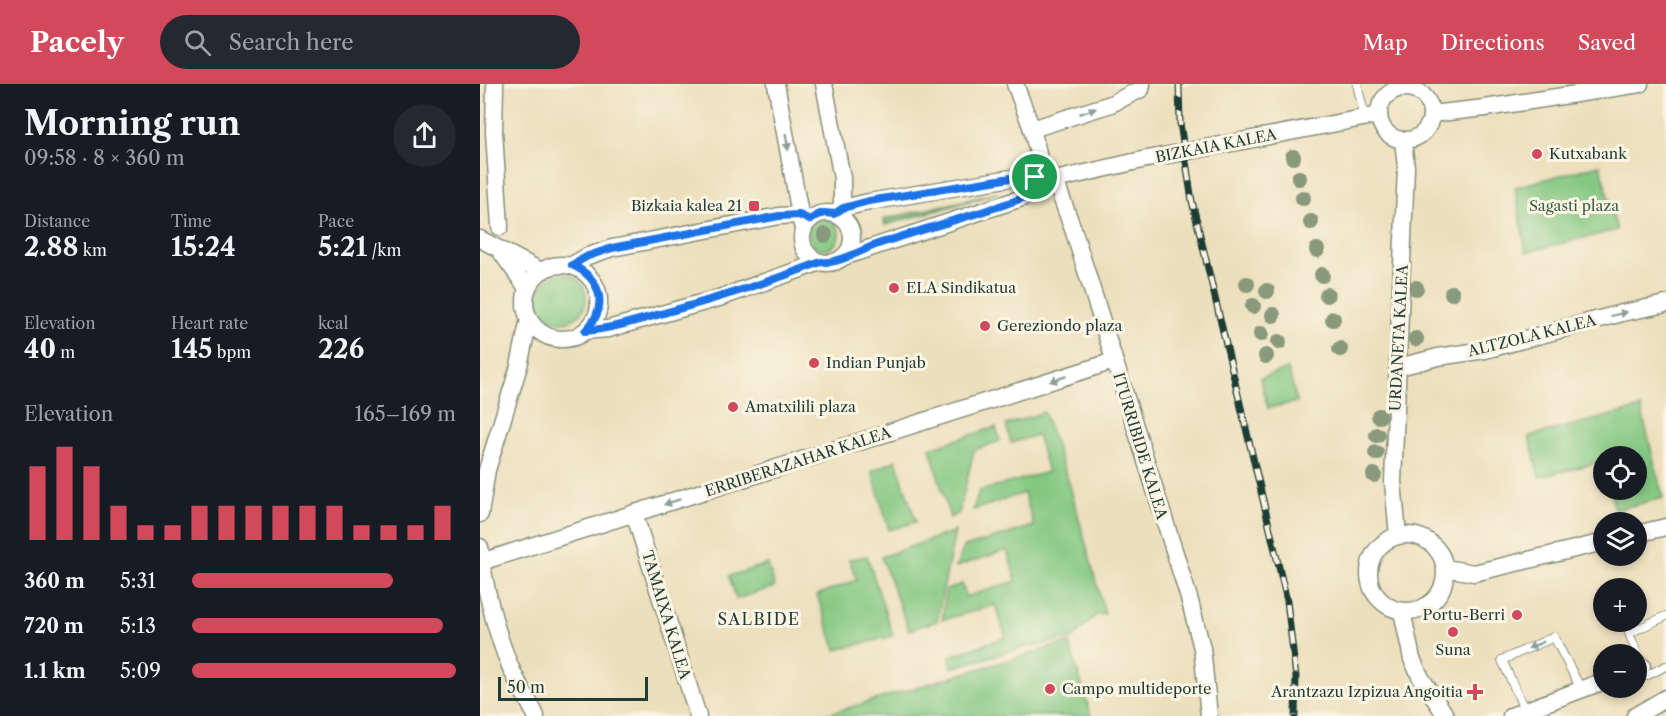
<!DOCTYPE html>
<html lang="en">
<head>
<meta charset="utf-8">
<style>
  body { margin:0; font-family:"Libre Caslon Text",serif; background:#242831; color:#f1f3f6; height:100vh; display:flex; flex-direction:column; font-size:22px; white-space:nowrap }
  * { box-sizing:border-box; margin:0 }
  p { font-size:20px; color:#9ea1a6 }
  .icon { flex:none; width:33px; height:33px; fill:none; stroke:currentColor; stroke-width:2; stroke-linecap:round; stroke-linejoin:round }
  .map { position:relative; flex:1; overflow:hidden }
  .panel { display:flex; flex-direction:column; background:#171b24; width:480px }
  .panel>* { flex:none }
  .fabs { position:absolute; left:1113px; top:362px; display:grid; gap:12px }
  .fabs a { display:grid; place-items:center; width:54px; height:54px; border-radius:50%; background:#171b24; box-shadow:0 3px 9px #0003; font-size:30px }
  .scale { position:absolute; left:18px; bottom:15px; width:150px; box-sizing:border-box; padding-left:6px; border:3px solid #1f3d34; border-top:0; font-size:16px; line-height:21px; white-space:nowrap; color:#1f3d34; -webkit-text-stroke:4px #fcf5e5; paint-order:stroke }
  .pin { position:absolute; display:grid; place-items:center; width:51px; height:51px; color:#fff; margin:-26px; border:3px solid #fff; border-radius:50%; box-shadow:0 2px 6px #0007 }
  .round { display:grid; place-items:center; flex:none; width:63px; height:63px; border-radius:32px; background:#242831 }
  .summary { display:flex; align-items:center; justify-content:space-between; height:102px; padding:0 24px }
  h1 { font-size:33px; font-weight:800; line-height:45px }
  .figures { display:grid; grid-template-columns:repeat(3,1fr); gap:9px; height:102px; padding:6px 24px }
  .figures div { display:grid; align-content:center }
  .figures b { font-size:26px; font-weight:800 }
  .figures small { font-size:16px; font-weight:400 }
  .figures p { font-size:16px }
  .chart { height:168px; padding:12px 24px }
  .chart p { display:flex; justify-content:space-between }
  .chart svg { width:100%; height:108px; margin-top:6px; stroke:#d1495b; stroke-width:6 }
  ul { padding:0 24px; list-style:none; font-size:20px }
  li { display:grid; grid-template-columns:96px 72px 1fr; align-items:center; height:45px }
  li i { height:15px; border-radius:8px; background:#d1495b }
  header { display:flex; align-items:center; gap:36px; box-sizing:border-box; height:84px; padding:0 30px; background:#d1495b; color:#fff }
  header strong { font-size:28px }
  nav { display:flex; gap:33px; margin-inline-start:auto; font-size:21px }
  .search { width:420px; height:54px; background:#242831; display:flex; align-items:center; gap:15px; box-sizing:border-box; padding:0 21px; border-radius:33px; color:#9ea1a6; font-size:22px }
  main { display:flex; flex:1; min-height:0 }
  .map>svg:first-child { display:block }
  .green { fill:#83c781; stroke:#51825a; stroke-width:1.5 }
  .forest { fill:#6aac6f; stroke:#447452; stroke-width:1.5 }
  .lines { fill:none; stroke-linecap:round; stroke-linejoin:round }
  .lane-casing { stroke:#868e78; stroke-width:10 }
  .street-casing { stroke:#868e78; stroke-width:19 }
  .lane { stroke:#fff; stroke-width:8 }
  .street { stroke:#fff; stroke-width:16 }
  .rail-casing { stroke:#1f3d34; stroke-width:7 }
  .rail { stroke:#fcf5e5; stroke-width:4.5; stroke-dasharray:14; stroke-linecap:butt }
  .tree { fill:#89997c }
  .oneway { fill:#8f9e9a }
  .route-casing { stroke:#fff; stroke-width:12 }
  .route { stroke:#1a73e8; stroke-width:8 }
  .poi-dot { fill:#d1495b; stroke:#fcf5e5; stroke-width:2 }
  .labels { text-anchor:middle; stroke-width:6; stroke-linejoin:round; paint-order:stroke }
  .street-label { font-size:15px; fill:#1f3d34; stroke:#fcf5e5 }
  .poi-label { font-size:15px; fill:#1f3d34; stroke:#fcf5e5; text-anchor:start }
  .park-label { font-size:15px; fill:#386047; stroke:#fcf5e5 }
  .neighbourhood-label { font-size:16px; letter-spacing:1.5px; fill:#1f3d34; stroke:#fcf5e5 }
</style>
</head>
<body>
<header>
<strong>Pacely</strong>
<div class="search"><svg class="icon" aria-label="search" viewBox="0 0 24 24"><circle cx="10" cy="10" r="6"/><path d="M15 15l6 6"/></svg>Search here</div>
<nav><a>Map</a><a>Directions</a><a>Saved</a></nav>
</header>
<main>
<section class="panel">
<div class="summary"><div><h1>Morning run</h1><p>09:58 · 8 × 360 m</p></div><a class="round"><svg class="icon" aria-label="share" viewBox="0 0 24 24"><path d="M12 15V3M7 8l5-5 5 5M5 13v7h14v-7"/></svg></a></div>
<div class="figures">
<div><p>Distance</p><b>2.88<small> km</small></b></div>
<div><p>Time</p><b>15:24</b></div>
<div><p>Pace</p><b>5:21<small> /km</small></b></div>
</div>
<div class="figures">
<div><p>Elevation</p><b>40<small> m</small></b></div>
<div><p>Heart rate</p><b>145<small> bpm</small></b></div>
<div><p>kcal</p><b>226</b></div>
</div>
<div class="chart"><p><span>Elevation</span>165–169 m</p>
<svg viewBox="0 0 160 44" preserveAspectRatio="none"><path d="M5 44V14M15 44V6M25 44V14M35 44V30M45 44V38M55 44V38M65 44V30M75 44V30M85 44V30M95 44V30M105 44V30M115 44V30M125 44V38M135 44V38M145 44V38M155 44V30"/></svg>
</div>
<ul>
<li><b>360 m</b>5:31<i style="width:76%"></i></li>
<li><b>720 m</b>5:13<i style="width:95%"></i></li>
<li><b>1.1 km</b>5:09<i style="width:100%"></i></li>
</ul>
</section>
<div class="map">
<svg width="1186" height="632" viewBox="0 0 1186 632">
  <rect width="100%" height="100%" fill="#fcf5e5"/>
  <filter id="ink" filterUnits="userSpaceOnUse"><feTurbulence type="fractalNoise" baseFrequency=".0167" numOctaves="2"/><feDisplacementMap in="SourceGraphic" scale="12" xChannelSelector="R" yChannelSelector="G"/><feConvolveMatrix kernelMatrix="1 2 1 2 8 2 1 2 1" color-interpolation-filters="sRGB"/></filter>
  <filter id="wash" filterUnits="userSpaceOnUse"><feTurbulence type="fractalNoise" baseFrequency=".008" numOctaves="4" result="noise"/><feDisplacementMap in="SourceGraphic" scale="24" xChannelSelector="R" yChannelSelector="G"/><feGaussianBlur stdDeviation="1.35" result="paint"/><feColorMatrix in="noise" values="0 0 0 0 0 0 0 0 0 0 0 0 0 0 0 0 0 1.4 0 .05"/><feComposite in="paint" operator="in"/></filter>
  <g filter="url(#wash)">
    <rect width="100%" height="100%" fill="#ecdfbc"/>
    <g class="green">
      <polygon points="1120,81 1137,146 1046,168 1035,103"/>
      <circle cx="344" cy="150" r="15"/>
      <circle cx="82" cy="214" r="24"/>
      <polygon points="808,285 817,318 788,324 780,294"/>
      <polygon points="1161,324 1183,414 1135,426 1129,405 1156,405 1156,372 1124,372 1123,381 1122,378 1059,393 1049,352"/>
      <polygon points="564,328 590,402 625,530 616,531 593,554 534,566 471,584 470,572 526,553 515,521 462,536 466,506 482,500 486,513 536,497 527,466 476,483 484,463 554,442 544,409 493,426 499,407 568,388 557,351 531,359 526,341"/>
      <polygon points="516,343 520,357 494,366 479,429 470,434 450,364"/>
      <polygon points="416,376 436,438 409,446 392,387"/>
      <polygon points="475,447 457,537 429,546 401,473"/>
      <polygon points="387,472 413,552 356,566 337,511 377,496 369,475"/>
      <polygon points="288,480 295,503 256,515 249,492"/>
      <polygon points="589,558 611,632 341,632"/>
    </g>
    <polygon class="forest" points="518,109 405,141 403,135"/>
  </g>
  <g filter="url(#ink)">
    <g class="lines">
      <defs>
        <g id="lane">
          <polyline points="877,0 885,34"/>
          <polyline points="1186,532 1149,549 1166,592 1186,582"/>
          <polyline points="1045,627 1022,576 1074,553 1101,605"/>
        </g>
        <g id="street">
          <polyline points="15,0 14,48 20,143"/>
          <polyline points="296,0 322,141"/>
          <polyline points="344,0 362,94 362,133"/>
          <polyline points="535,0 552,45 558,69 555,93"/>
          <circle cx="925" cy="30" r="26"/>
          <polyline points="951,30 1005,24 1160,0"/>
          <polyline points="552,45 631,20 661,5 662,0"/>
          <polyline points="575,96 594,148 709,514 722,564 729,632"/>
          <circle cx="347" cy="154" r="25"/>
          <polyline points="354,130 363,124 389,118 537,93 575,96 662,76 899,31"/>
          <polyline points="0,155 61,187"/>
          <polyline points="21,168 47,204"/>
          <polyline points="363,173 542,114 564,104 575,96"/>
          <circle cx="82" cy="218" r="37"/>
          <polyline points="92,181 108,172 132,164 299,132 319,131 330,136"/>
          <polyline points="105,247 128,245 239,214 341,178"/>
          <polyline points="919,283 958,273 1005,266 1142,229 1186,220"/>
          <polyline points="154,429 218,632"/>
          <polyline points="0,430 7,386 39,282 49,235"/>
          <polyline points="1156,450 1186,443"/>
          <circle cx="927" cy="489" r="38"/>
          <polyline points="918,452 913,398 926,83 923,56"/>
          <path d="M0,463C3,498 16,549 30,582C37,599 48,615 56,632"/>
          <polyline points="1,478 634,277"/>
          <polyline points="965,484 994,489 1124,458"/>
          <polyline points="922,527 932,575 941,594 966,632"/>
          <polyline points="1156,584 1162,582"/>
          <polyline points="1031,632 1124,597"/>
          <polyline points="1155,632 1186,614"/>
        </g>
      </defs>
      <use href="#lane" class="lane-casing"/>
      <use href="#street" class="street-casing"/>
      <use href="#lane" class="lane"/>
      <use href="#street" class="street"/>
      <defs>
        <polyline id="rail" points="699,0 700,39 712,117 807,517 816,593 815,632"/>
      </defs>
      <use href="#rail" class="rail-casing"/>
      <use href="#rail" class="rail"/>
    </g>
    <g class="tree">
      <circle cx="813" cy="73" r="8"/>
      <circle cx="819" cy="94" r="8"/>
      <circle cx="823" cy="114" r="8"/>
      <circle cx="831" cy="138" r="8"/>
      <circle cx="345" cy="151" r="8"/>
      <circle cx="837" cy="166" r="8"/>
      <circle cx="842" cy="191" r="8"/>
      <circle cx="767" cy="200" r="8"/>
      <circle cx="936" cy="204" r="8"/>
      <circle cx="787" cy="207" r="8"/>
      <circle cx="972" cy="209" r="8"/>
      <circle cx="847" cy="211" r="8"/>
      <circle cx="773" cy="222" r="8"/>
      <circle cx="793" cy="231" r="8"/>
      <circle cx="853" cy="235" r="8"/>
      <circle cx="781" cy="250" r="8"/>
      <circle cx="936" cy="255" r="8"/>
      <circle cx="799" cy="258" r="8"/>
      <circle cx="860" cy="265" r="8"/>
      <circle cx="786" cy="272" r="8"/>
      <circle cx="899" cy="332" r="8"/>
      <circle cx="897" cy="351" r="8"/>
      <circle cx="896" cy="369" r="8"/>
      <circle cx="894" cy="391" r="8"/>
    </g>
    <defs><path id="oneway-solid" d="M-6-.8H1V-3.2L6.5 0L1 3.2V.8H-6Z" transform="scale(1.5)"/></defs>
    <g class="oneway">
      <use href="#oneway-solid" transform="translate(608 27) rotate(-18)"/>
      <use href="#oneway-solid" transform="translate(307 58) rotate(81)"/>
      <use href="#oneway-solid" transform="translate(1139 230) rotate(-14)"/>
      <use href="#oneway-solid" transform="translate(578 295) rotate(162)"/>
      <use href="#oneway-solid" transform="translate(192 418) rotate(162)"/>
      <use href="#oneway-solid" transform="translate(1056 561) rotate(156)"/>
    </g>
  </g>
  <g class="lines" filter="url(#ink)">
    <defs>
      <path id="route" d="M537,93L575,96C558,110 537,116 517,123C477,136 437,147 398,160C381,166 359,180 341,178C292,197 242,213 191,227C163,235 135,244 105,247C129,223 122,195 92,181L108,172L132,164L299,132L319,131L330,136L337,131L345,129L354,130L363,124L389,117Z"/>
    </defs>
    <use href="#route" class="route-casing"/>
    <use href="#route" class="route"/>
  </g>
  <g class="poi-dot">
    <circle cx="1057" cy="70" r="6"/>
    <rect x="268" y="116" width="12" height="12" rx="3"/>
    <circle cx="414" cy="204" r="6"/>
    <circle cx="505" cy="242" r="6"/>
    <circle cx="334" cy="279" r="6"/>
    <circle cx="253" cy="323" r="6"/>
    <circle cx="1037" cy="531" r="6"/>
    <circle cx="973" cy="548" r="6"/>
    <circle cx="570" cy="605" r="6"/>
    <path d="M992 599h6v6h6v6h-6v6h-6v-6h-6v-6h6z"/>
  </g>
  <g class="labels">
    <g class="street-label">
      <text transform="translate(736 62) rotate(-11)" y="5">BIZKAIA KALEA</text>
      <text transform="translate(1052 252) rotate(-14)" y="5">ALTZOLA KALEA</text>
      <text transform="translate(919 254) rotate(-87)" y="5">URDANETA KALEA</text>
      <text transform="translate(660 362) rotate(73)" y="5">ITURRIBIDE KALEA</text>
      <text transform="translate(318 378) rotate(-18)" y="5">ERRIBERAZAHAR KALEA</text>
      <text transform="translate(186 531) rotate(73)" y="5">TAMAIXA KALEA</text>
    </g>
    <g class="poi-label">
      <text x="1069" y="75">Kutxabank</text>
      <text x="262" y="127" text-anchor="end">Bizkaia kalea 21</text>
      <text x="426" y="209">ELA Sindikatua</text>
      <text x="517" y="247">Gereziondo plaza</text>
      <text x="346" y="284">Indian Punjab</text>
      <text x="265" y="328">Amatxilili plaza</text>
      <text x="1025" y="536" text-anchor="end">Portu-Berri</text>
      <text x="973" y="571" text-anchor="middle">Suna</text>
      <text x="582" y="610">Campo multideporte</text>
      <text x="983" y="613" text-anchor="end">Arantzazu Izpizua Angoitia</text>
    </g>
    <g class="park-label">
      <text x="1094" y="127">Sagasti plaza</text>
    </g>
    <g class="neighbourhood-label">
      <text x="279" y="541">SALBIDE</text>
    </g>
  </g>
</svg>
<div class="fabs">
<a><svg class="icon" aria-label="locate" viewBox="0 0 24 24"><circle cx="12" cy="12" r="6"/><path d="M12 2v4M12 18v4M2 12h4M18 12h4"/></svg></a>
<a><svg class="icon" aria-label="layers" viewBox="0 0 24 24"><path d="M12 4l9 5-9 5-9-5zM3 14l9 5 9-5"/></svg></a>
<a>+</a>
<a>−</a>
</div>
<div class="scale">50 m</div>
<div class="pin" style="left:555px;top:93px;background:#1e9e55"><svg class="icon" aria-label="arrive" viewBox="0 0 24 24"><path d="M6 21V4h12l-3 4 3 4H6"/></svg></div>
</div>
</main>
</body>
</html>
